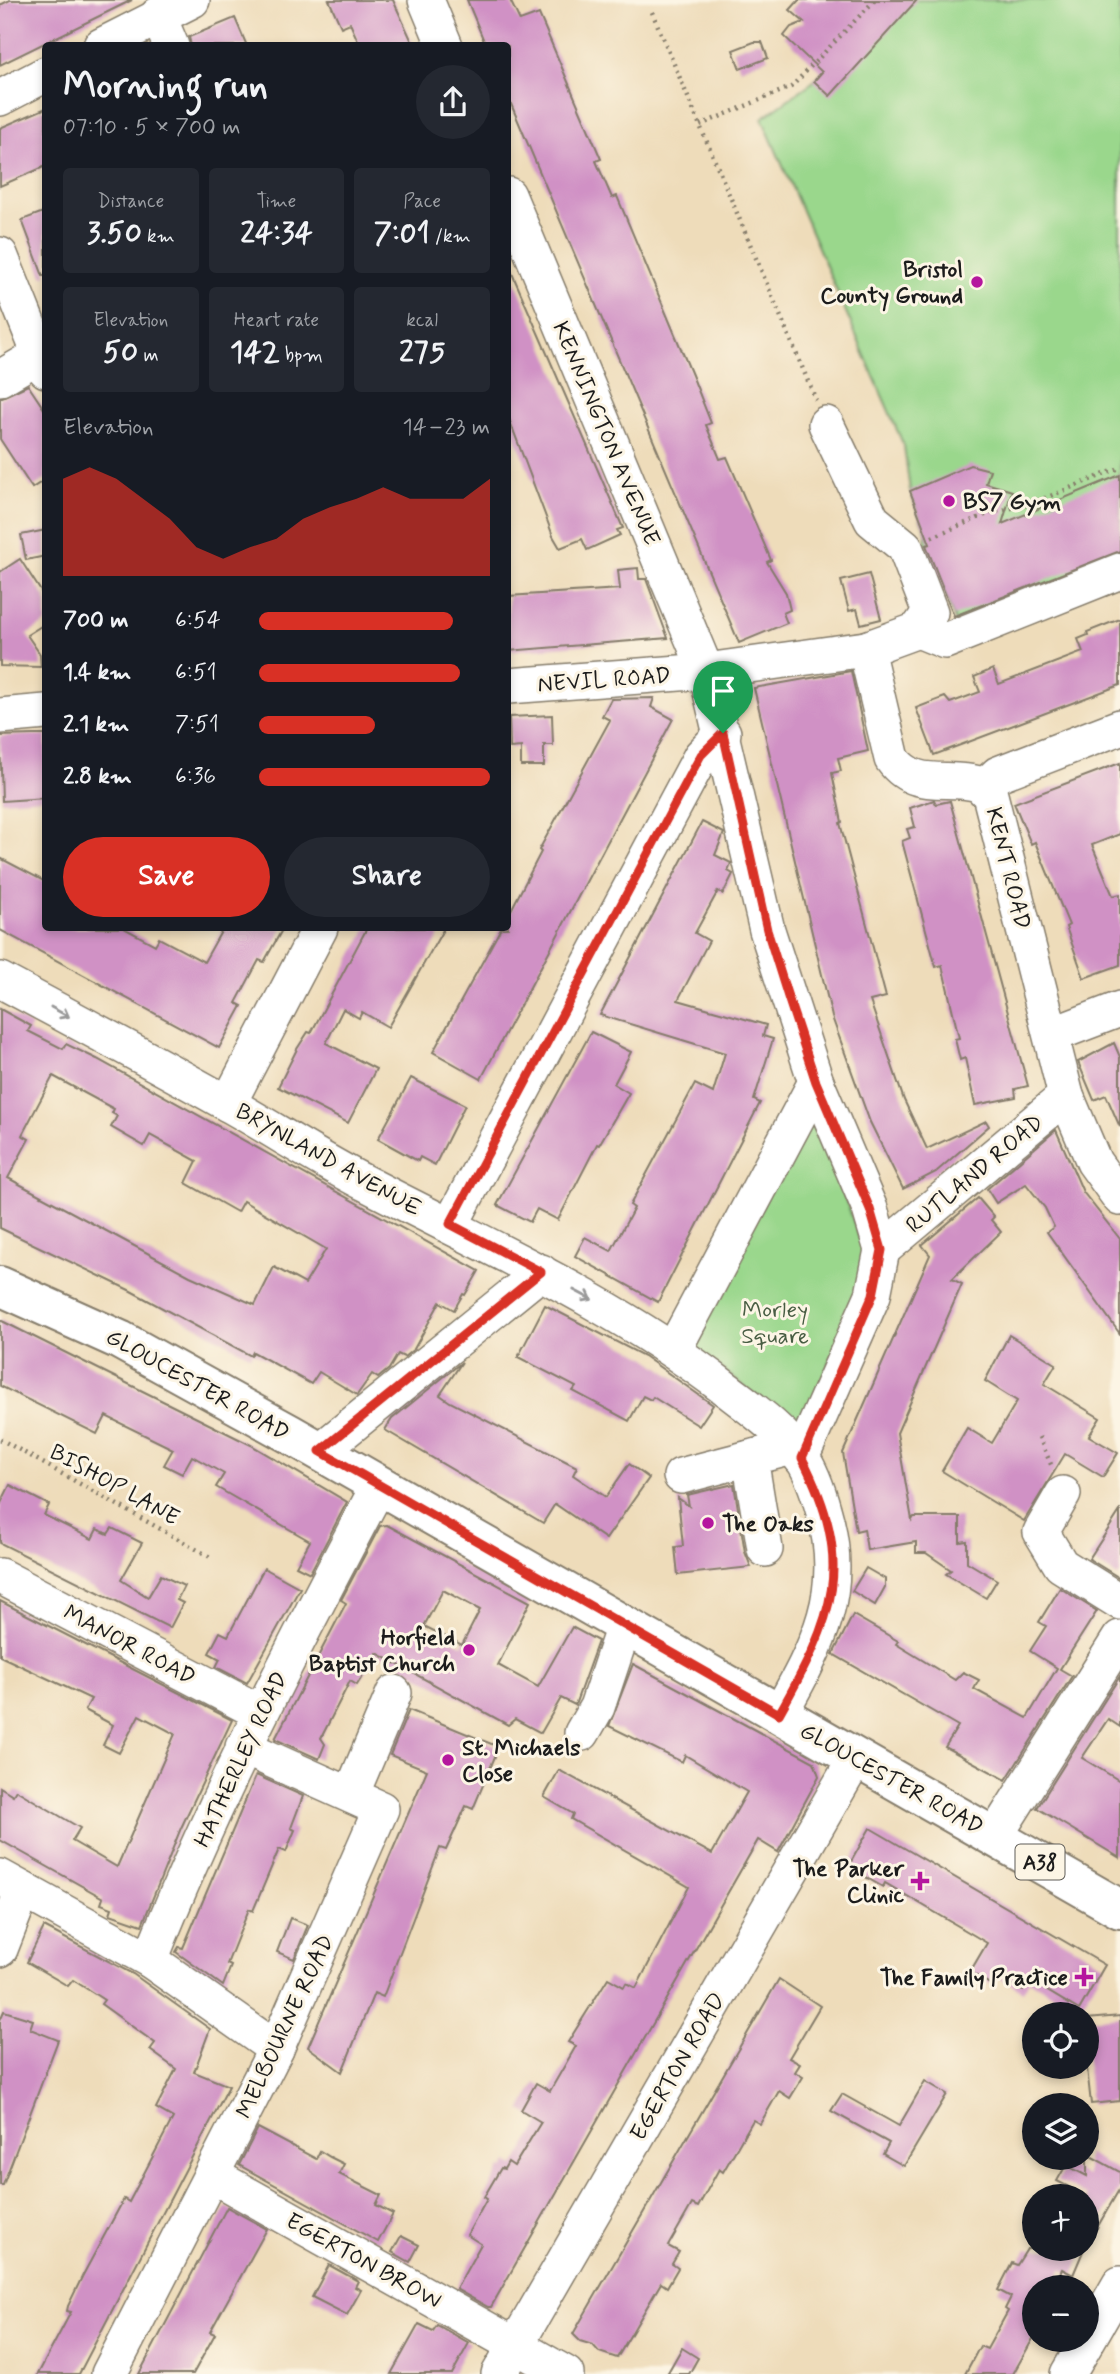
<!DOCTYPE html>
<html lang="en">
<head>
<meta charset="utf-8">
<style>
  body { margin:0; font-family:Mynerve,sans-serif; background:#242831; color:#f1f3f6; height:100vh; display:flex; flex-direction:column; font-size:26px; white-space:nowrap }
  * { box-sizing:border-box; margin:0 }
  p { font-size:23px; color:#9ea1a6 }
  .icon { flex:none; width:38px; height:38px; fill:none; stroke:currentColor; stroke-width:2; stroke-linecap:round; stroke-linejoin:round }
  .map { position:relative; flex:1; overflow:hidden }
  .drawer { position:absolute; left:42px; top:42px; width:469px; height:889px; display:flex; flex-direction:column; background:#171b24; border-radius:7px; box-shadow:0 4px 10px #0003 }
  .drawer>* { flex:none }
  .tools { position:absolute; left:1022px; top:2002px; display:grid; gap:14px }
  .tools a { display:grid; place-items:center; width:77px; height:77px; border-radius:50%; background:#171b24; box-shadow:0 4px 10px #0003; font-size:35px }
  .pin { position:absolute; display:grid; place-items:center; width:60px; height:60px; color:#fff; margin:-72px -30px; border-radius:50% 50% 50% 0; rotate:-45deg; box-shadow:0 0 7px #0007 }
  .pin .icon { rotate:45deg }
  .round { display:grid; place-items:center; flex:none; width:74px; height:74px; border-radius:37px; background:#242831 }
  .head { display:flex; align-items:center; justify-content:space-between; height:119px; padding:0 21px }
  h1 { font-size:38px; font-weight:800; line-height:52px }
  .stats { display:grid; grid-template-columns:repeat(3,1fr); gap:10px; height:119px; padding:7px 21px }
  .stats div { display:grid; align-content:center; border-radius:7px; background:#242831; text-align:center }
  .stats b { font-size:30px; font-weight:800 }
  .stats small { font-size:19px; font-weight:400 }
  .stats p { font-size:19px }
  .chart { height:196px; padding:14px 21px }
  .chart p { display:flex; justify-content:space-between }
  .chart svg { width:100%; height:126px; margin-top:7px; fill:#d93025; opacity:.7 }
  .action { display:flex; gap:14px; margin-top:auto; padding:14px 21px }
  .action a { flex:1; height:80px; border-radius:42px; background:#d93025; color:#fff; font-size:28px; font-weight:800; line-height:80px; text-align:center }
  .action a+a { background:#242831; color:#f1f3f6 }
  ul { padding:0 21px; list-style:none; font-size:23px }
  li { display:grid; grid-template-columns:112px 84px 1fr; align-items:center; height:52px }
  li i { height:18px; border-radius:9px; background:#d93025 }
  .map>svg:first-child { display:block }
  .green { fill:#9ad78c; stroke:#5b7a54; stroke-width:2 }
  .building { fill:#d091c5; fill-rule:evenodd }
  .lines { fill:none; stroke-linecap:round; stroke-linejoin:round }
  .minor-casing { stroke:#857c6b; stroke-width:38 }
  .major-casing { stroke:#857c6b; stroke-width:42 }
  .path { stroke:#857c6b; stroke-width:4.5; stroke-dasharray:2 5; stroke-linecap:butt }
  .minor { stroke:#fff; stroke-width:35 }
  .major { stroke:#fff; stroke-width:38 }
  .oneway { stroke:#999 }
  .route-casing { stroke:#fff; stroke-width:14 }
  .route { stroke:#d93025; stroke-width:9 }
  .poi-dot { fill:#b5179e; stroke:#fcf5e5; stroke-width:2.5 }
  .labels { text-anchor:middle; stroke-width:6; stroke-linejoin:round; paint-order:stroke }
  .shield { fill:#fcf5e5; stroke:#5f5d58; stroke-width:2 }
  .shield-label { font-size:21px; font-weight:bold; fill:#1c1c1c }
  .poi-label { font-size:23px; font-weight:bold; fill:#1c1c1c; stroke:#fcf5e5; text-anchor:end }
  .street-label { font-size:23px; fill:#1c1c1c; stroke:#fcf5e5 }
  .park-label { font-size:23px; fill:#485d43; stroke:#fcf5e5 }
</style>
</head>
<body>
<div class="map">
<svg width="1120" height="2374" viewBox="0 0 1120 2374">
  <rect width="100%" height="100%" fill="#fcf5e5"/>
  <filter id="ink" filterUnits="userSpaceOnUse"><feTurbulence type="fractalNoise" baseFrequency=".0143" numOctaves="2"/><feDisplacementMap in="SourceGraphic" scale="14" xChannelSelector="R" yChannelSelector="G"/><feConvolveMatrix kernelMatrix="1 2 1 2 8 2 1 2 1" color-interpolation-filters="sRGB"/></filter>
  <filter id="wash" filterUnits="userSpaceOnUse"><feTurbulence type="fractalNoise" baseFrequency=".00686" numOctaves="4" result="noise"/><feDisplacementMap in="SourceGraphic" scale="28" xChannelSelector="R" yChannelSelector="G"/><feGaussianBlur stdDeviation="1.57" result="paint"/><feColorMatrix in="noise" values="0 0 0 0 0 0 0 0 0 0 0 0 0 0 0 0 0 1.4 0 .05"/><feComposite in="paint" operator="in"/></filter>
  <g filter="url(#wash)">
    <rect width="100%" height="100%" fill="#eedcba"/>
    <g class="green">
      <polygon points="889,0 1120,0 1120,567 956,623 925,546 926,533 910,491 904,446 762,118 814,81"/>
      <polygon points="813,1108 865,1254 862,1286 805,1421 791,1424 689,1343"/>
    </g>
    <g id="blocks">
      <g class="building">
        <polygon points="10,0 132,0 0,65 0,5"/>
        <polygon points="329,0 393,0 414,46 360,46 350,23 341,27"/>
        <polygon points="467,0 510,0 520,21 539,14 601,159 596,161 612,198 617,196 692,375 711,423 706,425 720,459 727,457 771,560 767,562 786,593 790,610 783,613 787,623 739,643 508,97 508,46 486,46"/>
        <polygon points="799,0 917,0 830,96 814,81 822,72 784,36 791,27 804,22 790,10"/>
        <polygon points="235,18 247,46 191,46 189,37"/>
        <polygon points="754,42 762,42 768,58 740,69 733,50"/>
        <polygon points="46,108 46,166 0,186 0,128"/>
        <polygon points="46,211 46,276 43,276 22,220"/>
        <polygon points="508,264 623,528 617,530 620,535 587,550 582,539 560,548 553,536 508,416"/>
        <polygon points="28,385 46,412 46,479 32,488 0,439 0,398"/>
        <polygon points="970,465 990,470 986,483 1012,491 1002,524 1120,475 1120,551 954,616 926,545 930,544 910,491"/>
        <polygon points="46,530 46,556 26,560 21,535"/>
        <polygon points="20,559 46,599 46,623 27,635 40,654 41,667 0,666 0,572"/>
        <polygon points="638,568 639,579 646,579 668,638 508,651 508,596 620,589 618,570"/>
        <polygon points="869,574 881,619 861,624 857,609 849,611 841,581"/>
        <polygon points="1120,619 1120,685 934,755 916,708 945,697 950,703 980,692 974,677 993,669 999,684 1083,652 1078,639 1088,635 1087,632"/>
        <polygon points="851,671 868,751 838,758 841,771 832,773 842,822 840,823 886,997 870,1001 904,1100 927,1149 986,1121 989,1126 936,1172 903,1189 870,1122 832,1017 754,688"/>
        <polygon points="654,698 651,707 673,719 481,1079 433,1052 501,928 508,928 508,916 541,852 539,850 610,720 602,716 611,699"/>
        <polygon points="552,715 553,745 544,745 544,766 521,766 521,747 510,748 509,717"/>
        <polygon points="33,735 46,735 46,798 2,801 0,736"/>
        <polygon points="1120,763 1120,834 1092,845 1113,896 1120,894 1120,965 1084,978 1066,927 1069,925 1035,842 1031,844 1014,803"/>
        <polygon points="934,800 936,804 950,801 1028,1086 1015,1089 1016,1097 975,1105 965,1058 960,1060 955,1039 959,1038 942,965 936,967 902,841 910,838 907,829 915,827 910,808"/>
        <polygon points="702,822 724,833 715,855 731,863 728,871 733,874 723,894 718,891 695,933 709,941 678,1000 766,1025 763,1036 773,1039 754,1100 760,1103 658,1302 575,1256 585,1237 611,1251 634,1208 630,1205 695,1084 713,1093 725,1053 600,1015"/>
        <polygon points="0,858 46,882 46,928 124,928 155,945 159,938 204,962 223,928 283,928 264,962 259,960 236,1003 242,1006 219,1048 0,930"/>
        <polygon points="367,928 444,928 388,1027 362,1012 359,1018 343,1009 326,1043 376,1069 348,1123 278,1087 297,1049 308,1032 311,1033"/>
        <path d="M0,1009L31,1026L28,1031L63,1049L66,1044L97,1059L479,1271L465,1295L463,1294L454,1310L440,1302L414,1349L404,1357L398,1354L389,1369L378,1378L372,1374L357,1395L319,1372L311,1384L253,1352L251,1356L129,1290L0,1228ZM53,1076L114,1109L112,1113L117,1116L111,1127L144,1146L150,1135L197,1161L186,1183L237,1212L243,1201L326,1249L305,1284L274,1267L255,1305L190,1276L8,1178L29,1139L22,1135Z"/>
        <polygon points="591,1032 631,1052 614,1084 629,1093 599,1145 597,1144 558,1220 537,1209 530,1222 497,1205"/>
        <polygon points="1114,1043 1120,1057 1120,1127 1106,1095 1094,1100 1078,1062"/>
        <polygon points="411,1078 465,1105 435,1165 420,1157 418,1161 378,1139"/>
        <polygon points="1056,1130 1083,1192 1120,1239 1120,1334 1047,1232 1054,1227 1045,1208 1026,1184 996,1203 987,1189"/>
        <polygon points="978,1198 994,1217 991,1220 1001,1232 952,1279 962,1284 897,1433 912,1520 914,1517 960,1517 960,1542 967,1541 967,1562 997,1580 986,1598 946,1574 951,1570 926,1553 916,1553 916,1542 867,1550 864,1529 856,1531 843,1453 930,1255 922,1245"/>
        <polygon points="545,1305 644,1356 713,1405 699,1426 653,1397 651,1400 643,1396 629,1421 573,1391 576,1387 518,1357"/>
        <polygon points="0,1320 251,1445 347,1502 310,1573 296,1566 310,1541 216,1487 224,1474 192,1456 182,1474 164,1465 173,1449 106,1416 97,1434 0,1386"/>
        <polygon points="1009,1335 1056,1364 1044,1384 1100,1418 1089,1436 1118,1453 1103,1477 1065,1454 1024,1521 942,1471 967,1428 992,1443 1017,1401 985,1381"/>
        <polygon points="462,1362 440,1395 450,1402 577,1467 573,1475 606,1497 629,1464 649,1478 606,1539 555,1504 543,1523 385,1430 392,1419"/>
        <polygon points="734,1484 745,1552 751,1567 678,1575 675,1547 683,1546 678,1498 689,1506 687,1495"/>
        <polygon points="10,1485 49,1505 44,1515 92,1539 97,1529 108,1534 112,1528 142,1543 121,1580 148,1597 161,1575 184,1586 177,1600 183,1603 170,1628 0,1543 0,1505"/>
        <polygon points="1120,1511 1120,1574 1118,1577 1089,1559"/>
        <path d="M387,1525L530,1602L498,1665L538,1687L572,1627L598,1641L575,1705L561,1698L541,1733L515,1719L508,1725L377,1653L357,1685L350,1681L321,1738L325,1744L319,1759L275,1739L346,1603L341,1600L380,1526ZM443,1590L480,1610L462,1645L424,1626Z"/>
        <polygon points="264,1568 300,1588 247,1683 216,1667 220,1659 209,1653 220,1632 228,1636"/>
        <polygon points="866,1568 885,1579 885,1587 875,1605 852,1591"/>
        <polygon points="1060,1588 1097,1611 1060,1669 1072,1676 1006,1780 945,1747 958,1726 833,1654 853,1615 898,1641 896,1644 955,1680 963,1672 979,1680 974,1689 1027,1718 1057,1668 1030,1651 1046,1626 1039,1622"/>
        <polygon points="0,1601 232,1720 181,1828 142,1925 110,1914 112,1908 101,1904 103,1898 0,1840 0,1787 13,1795 16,1790 80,1828 72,1841 117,1867 175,1734 139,1715 119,1753 103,1745 113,1725 85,1710 91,1699 0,1656"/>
        <polygon points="633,1664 814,1762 819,1776 778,1852 758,1840 491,2307 488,2307 456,2289 481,2244 467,2235 487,2199 484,2197 501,2168 504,2169 508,2162 514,2166 541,2122 521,2110 536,2083 550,2091 576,2046 568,2042 608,1978 624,1987 626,1983 636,1988 689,1887 571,1819 573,1814 544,1797 559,1770 712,1854 747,1792 685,1755 682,1762 609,1726"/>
        <polygon points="1120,1676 1120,1727 1108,1719 1082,1758 1120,1781 1120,1858 1037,1808"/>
        <polygon points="409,1710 499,1747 473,1809 466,1806 446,1850 440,1848 383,1997 374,1993 342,2072 308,2047 427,1770 390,1755"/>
        <polygon points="256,1775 303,1796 291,1828 295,1830 286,1852 279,1849 253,1911 249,1909 227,1964 231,1966 223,1986 176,1952 179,1947 183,1948"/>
        <polygon points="870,1828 1105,1965 1079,2010 1029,1980 1023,1991 995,1975 990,1984 970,1972 987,1943 885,1883 883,1887 848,1867"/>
        <polygon points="290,1918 308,1925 294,1959 277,1952"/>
        <polygon points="44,1927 133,1974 210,2029 194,2072 229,2086 79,2374 38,2374 71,2312 67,2311 68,2306 83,2275 124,2199 129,2202 173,2118 156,2108 176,2069 150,2050 155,2043 101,2004 104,2000 73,1980 68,1986 27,1962"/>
        <polygon points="779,1979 820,2006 789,2058 800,2064 795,2072 803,2077 790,2098 779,2091 760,2124 753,2120 723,2172 719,2169 698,2207 692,2204 668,2246 679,2252 672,2264 678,2268 667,2287 661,2283 617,2358 599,2352 593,2345 580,2341 573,2334"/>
        <polygon points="4,2011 33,2020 30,2029 58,2040 3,2185 0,2185 0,2020"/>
        <polygon points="1120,2016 1120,2101 1091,2104 1087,2068 1087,2019"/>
        <polygon points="925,2081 947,2094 904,2166 883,2154 889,2143 831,2111 842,2094 899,2126"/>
        <polygon points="258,2128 316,2159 320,2151 330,2157 344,2164 339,2174 381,2195 376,2205 393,2214 378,2242 239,2165"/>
        <polygon points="1087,2154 1120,2172 1120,2188 1087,2245 1087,2196 1057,2181 1066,2165 1087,2176"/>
        <polygon points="227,2207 267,2229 210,2332 215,2334 193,2374 139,2374"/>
        <polygon points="401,2236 419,2245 410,2262 392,2252"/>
        <polygon points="1027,2249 1084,2249 1073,2275 1062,2269 1054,2287 1034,2287 1034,2337 1013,2374 965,2374 980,2346 987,2349 1008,2311 1005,2309 1011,2297 998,2290 1012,2263 1017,2265"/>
        <polygon points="329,2265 358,2281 355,2287 361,2290 347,2315 312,2297"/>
        <polygon points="419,2324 433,2331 437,2325 469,2343 452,2374 391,2374"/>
        <polygon points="682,2348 698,2358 689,2374 667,2374"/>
      </g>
    </g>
  </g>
  <g filter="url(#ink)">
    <use href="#blocks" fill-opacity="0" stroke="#857c6b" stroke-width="2"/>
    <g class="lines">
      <defs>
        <g id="minor">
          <polyline points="426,0 445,46"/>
          <polyline points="158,15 171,46"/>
          <polyline points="101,46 192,0"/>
          <polyline points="0,98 46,74"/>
          <polyline points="508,195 706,671 767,930 816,1082 870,1209 882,1250 873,1295 801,1458"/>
          <polyline points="0,255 46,370"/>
          <polyline points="0,378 38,356"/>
          <polyline points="918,630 945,641 1120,571"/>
          <path d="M866,649L892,759C915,791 946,775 979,784L990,795L1066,1096L1094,1162L1120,1198"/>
          <polyline points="508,686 706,671 866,649 918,630 930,612 905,547 872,520 826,424"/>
          <polyline points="0,716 46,712"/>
          <polyline points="984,787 998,774 1120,727"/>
          <path d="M0,980C77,1021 154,1062 230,1105C276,1131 320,1160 367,1184C492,1249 613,1302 726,1389C752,1409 782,1430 802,1458C812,1473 818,1491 823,1509C848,1591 818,1645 779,1715"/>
          <polyline points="1052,1035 1120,1009"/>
          <polyline points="228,1104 320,928"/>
          <polyline points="451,1224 701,756 723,733"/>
          <polyline points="882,1250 1066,1096"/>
          <polyline points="674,1349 816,1082"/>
          <polyline points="320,1451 541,1272"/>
          <polyline points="750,1458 765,1549"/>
          <polyline points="681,1476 792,1447"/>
          <polyline points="1063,1494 1041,1532 1061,1565 1120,1602"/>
          <polyline points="0,1576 259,1712"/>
          <polyline points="582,1733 597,1707 624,1626"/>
          <polyline points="351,1795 394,1693"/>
          <polyline points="995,1836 1120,1638"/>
          <polyline points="0,1877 150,1960 276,2049"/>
          <polyline points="0,1949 23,1890"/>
          <path d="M150,1960C215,1796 296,1642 378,1487"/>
          <polyline points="212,2175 566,2374"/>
          <polyline points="109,2374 276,2049 381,1809 243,1747"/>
          <polyline points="499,2374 856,1758"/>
          <polyline points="1068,2374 1120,2284"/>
        </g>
        <polyline id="major" points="0,1286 120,1340 290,1434 1120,1909"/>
      </defs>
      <use href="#minor" class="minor-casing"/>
      <use href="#major" class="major-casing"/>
      <g class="path">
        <polyline points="652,12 816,400"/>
        <polyline points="700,125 791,87 875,0"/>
        <polyline points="932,537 990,513 1030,504 1120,468"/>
        <polyline points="1039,1437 1053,1469"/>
        <polyline points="0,1439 212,1558"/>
      </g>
      <use href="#minor" class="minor"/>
      <use href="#major" class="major"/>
    </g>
    <defs><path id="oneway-shaft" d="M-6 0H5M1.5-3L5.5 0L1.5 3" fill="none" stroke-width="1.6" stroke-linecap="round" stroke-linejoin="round" transform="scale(1.75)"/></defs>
    <g class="oneway">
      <use href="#oneway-shaft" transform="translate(60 1012) rotate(29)"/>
      <use href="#oneway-shaft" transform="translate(583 1295) rotate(28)"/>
    </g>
  </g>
  <g class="lines" filter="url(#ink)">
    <defs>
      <path id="route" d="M723,733L767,930L788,997L816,1082L870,1209L882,1250L873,1295L802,1458C856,1564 834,1617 779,1714L320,1451L541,1272L450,1224L701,755Z"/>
    </defs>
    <use href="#route" class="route-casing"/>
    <use href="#route" class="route"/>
  </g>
  <g class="poi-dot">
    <circle cx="977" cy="282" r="7"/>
    <circle cx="949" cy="501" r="7"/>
    <circle cx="708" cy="1523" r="7"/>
    <circle cx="469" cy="1650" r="7"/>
    <circle cx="448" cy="1760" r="7"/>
    <path d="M916.5 1870.5h7v7h7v7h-7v7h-7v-7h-7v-7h7z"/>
    <path d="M1080.5 1966.5h7v7h7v7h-7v7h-7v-7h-7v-7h7z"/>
  </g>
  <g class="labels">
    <rect class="shield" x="1015.5" y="1844.5" width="49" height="35" rx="5"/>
    <g class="shield-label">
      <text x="1040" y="1869">A38</text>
    </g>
    <g class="poi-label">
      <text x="963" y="277">Bristol<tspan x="963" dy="26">County Ground</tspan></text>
      <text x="963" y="509" text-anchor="start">BS7 Gym</text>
      <text x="722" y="1531" text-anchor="start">The Oaks</text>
      <text x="455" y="1645">Horfield<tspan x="455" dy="26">Baptist Church</tspan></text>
      <text x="462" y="1755" text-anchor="start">St. Michaels<tspan x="462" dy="26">Close</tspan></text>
      <text x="904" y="1876">The Parker<tspan x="904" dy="26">Clinic</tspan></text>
      <text x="1068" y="1985">The Family Practice</text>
    </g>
    <g class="street-label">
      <text transform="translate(607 433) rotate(67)" y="8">KENNINGTON AVENUE</text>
      <text transform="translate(604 679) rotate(-4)" y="8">NEVIL ROAD</text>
      <text transform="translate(1009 868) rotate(76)" y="8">KENT ROAD</text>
      <text transform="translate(329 1159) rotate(29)" y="8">BRYNLAND AVENUE</text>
      <text transform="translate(974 1173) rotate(-40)" y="8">RUTLAND ROAD</text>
      <text transform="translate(198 1384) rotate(29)" y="8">GLOUCESTER ROAD</text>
      <text transform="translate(115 1484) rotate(29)" y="8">BISHOP LANE</text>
      <text transform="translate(130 1644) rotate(28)" y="8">MANOR ROAD</text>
      <text transform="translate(240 1759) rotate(-65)" y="8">HATHERLEY ROAD</text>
      <text transform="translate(892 1778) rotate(29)" y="8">GLOUCESTER ROAD</text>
      <text transform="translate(284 2026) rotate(-65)" y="8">MELBOURNE ROAD</text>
      <text transform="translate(677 2066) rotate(-60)" y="8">EGERTON ROAD</text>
      <text transform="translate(364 2260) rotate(29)" y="8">EGERTON BROW</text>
    </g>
    <g class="park-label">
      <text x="775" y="1317">Morley<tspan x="775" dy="26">Square</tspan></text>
    </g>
  </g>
</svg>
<div class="tools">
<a><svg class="icon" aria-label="locate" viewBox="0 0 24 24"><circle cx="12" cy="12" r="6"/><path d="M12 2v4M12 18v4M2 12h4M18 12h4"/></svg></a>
<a><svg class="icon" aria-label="layers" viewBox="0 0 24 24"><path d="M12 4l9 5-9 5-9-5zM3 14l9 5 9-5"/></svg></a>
<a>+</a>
<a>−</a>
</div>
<div class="pin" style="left:723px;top:733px;background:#1e9e55"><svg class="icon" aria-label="arrive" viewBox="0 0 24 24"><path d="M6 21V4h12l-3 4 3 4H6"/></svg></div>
<section class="drawer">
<div class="head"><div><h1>Morning run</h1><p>07:10 · 5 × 700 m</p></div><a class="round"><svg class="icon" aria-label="share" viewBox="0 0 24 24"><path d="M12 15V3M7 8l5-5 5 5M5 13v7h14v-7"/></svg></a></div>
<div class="stats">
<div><p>Distance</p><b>3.50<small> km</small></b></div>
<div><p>Time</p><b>24:34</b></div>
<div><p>Pace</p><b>7:01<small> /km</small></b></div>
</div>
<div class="stats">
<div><p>Elevation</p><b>50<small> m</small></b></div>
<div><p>Heart rate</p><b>142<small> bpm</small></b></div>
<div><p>kcal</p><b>275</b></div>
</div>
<div class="chart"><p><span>Elevation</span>14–23 m</p>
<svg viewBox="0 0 160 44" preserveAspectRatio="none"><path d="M0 44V10L10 6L20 10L30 17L40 24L50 34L60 38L70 34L80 31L90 24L100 20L110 17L120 13L130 17L140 17L150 17L160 10V44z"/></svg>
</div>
<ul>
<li><b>700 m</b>6:54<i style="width:84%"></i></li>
<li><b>1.4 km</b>6:51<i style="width:87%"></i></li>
<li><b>2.1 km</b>7:51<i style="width:50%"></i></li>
<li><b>2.8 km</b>6:36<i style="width:100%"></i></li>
</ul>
<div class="action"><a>Save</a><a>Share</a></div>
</section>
</div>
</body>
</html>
